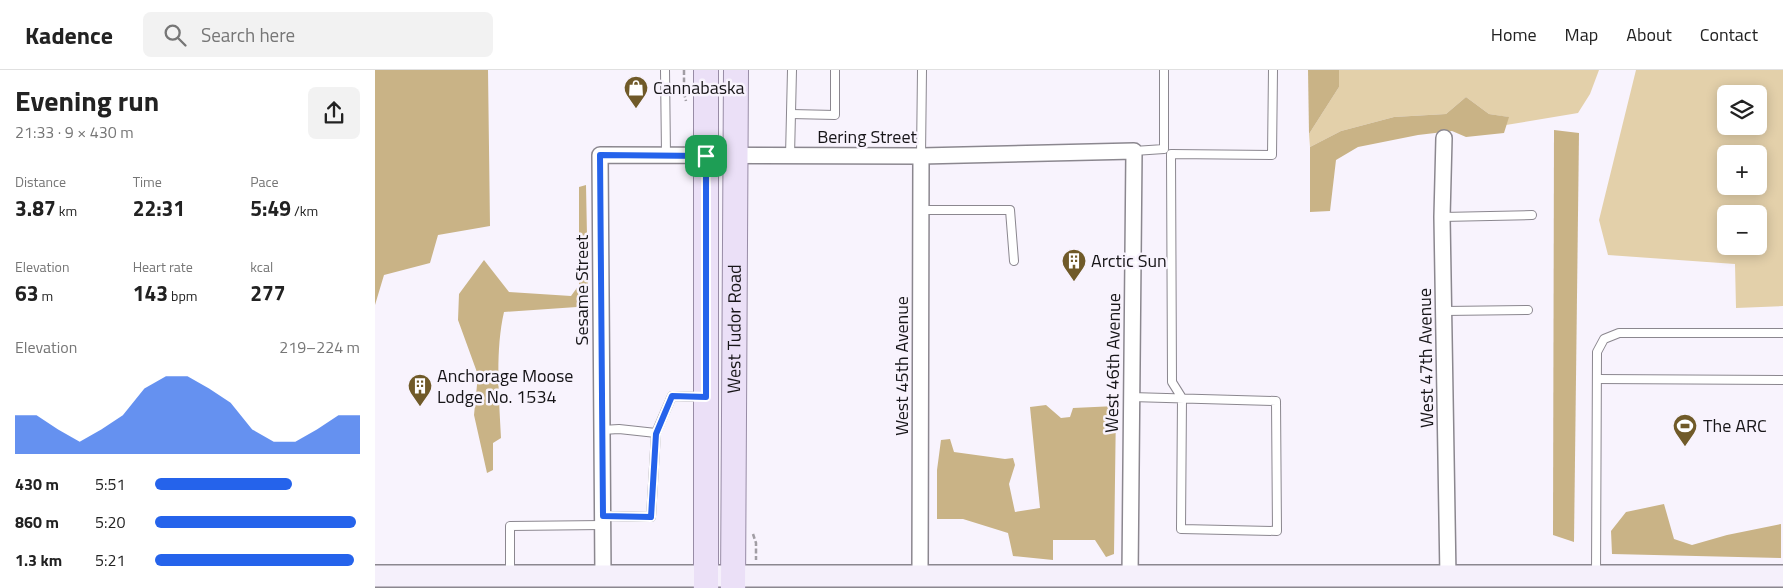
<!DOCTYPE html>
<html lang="en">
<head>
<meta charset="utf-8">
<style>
  body { margin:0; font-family:"Titillium Web",sans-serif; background:#f2f2f2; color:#222; height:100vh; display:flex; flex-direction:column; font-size:19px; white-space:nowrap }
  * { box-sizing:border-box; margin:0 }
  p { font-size:16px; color:#767676 }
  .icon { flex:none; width:28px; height:28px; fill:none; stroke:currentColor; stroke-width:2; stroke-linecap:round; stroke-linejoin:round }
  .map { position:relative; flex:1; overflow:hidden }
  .side { display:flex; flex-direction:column; background:#fff; width:375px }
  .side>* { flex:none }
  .buttons { position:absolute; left:1342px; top:15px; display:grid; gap:10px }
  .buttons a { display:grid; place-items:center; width:50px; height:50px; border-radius:8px; background:#fff; box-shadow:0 2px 12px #0003; font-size:25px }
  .pin { position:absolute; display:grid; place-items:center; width:42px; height:42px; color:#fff; margin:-21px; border-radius:10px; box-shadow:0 2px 8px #0006 }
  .round { display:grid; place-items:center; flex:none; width:52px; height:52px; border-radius:8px; background:#f2f2f2 }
  .head { display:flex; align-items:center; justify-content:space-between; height:85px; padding:0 15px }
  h1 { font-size:28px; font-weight:700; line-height:38px }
  .metrics { display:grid; grid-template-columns:repeat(3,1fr); gap:8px; height:85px; padding:5px 15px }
  .metrics div { display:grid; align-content:center }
  .metrics b { font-size:21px; font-weight:700 }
  .metrics small { font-size:14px; font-weight:400 }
  .metrics p { font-size:14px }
  .chart { height:140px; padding:10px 15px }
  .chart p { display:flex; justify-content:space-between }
  .chart svg { width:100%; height:90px; margin-top:5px; fill:#2563eb; opacity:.7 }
  ul { padding:0 15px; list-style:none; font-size:16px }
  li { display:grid; grid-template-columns:80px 60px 1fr; align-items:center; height:38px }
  li i { height:12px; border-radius:6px; background:#2563eb }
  header { display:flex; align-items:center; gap:30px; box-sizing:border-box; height:70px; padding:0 25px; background:#fff; border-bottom:1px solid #e0e0e0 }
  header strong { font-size:24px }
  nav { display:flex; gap:28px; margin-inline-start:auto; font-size:18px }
  .search { width:350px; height:45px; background:#f2f2f2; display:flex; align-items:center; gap:12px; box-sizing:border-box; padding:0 18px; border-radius:8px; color:#767676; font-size:19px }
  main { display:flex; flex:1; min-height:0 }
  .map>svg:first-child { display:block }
  .green { fill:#e3d0aa; fill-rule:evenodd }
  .forest { fill:#c9b386 }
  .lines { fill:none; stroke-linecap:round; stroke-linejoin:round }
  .lane-casing { stroke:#8b878f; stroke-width:10 }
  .street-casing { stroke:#8b878f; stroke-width:18 }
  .secondary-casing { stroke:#8b878f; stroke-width:24 }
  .primary-casing { stroke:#988ca6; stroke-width:26 }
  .path { stroke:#a19da4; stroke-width:2.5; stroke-dasharray:5 2.5; stroke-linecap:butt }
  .lane { stroke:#fff; stroke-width:8 }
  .street { stroke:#fff; stroke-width:15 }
  .secondary { stroke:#f5f0fb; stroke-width:21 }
  .primary { stroke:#ebe0f7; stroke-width:24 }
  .route-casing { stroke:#fff; stroke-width:10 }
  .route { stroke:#2563eb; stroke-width:6 }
  .labels { text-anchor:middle; stroke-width:5; stroke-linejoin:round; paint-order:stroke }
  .poi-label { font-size:18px; fill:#171518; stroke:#f8f3fd; text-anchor:start }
  .street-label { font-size:18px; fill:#171518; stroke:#f8f3fd }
</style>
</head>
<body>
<header>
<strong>Kadence</strong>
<div class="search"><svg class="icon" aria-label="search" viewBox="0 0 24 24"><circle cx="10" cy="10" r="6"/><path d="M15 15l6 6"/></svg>Search here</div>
<nav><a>Home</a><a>Map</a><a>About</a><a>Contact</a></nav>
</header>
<main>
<section class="side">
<div class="head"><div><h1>Evening run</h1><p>21:33 · 9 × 430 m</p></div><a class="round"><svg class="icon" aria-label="share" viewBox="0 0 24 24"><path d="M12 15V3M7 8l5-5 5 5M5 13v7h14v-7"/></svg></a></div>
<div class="metrics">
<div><p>Distance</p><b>3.87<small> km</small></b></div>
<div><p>Time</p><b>22:31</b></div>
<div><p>Pace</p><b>5:49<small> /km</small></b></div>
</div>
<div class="metrics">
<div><p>Elevation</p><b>63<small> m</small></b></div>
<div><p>Heart rate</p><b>143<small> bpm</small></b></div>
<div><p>kcal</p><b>277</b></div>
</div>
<div class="chart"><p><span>Elevation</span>219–224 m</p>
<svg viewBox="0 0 160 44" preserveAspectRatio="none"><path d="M0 44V25L10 25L20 32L30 38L40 32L50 25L60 12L70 6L80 6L90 12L100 19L110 32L120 38L130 38L140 32L150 25L160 25V44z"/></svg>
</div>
<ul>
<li><b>430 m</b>5:51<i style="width:67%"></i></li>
<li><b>860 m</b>5:20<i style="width:98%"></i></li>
<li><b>1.3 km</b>5:21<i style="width:97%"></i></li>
</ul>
</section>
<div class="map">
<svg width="1408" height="518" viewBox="0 0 1408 518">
  <rect width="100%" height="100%" fill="#f8f3fd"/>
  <g class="green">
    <polygon points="964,0 1224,0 1215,24 1203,43 1131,55 1133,47 1114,44 1091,27 1071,44 1019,47 966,61 935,77 934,64 964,17"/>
    <path d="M1261,0H1408V236L1361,238L1360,194L1233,185L1224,150ZM1351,24H1384V56H1351ZM1351,84H1384V116H1351ZM1351,144H1384V176H1351Z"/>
  </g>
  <g class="forest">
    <polygon points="0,0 113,0 115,156 63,165 55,193 9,205 0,235"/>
    <polygon points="933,0 964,0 964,17 934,64"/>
    <polygon points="1091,27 1114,44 1134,47 1129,63 1091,67 1077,61 1043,65 983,77 961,90 955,141 935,142 935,77 966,61 1019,47 1071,44"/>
    <polygon points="1179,60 1204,63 1199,472 1178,465"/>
    <path d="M211,115L213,217L211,241L202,237L129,242C120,281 124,328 126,368L118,373V400L112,403L99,345L103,305L83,250L84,224L109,190L134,222L196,226L204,215V117Z"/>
    <polygon points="671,335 686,348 695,347 698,338 741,336 739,484 731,487 720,470 678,470 678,490 638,486 633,463 588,449 562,449 562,400 566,370 575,369 579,382 630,389 638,388 640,395 634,414 640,442 665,438 655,337"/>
    <polygon points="1289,434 1299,469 1317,475 1352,465 1406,454 1406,488 1237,484 1236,461 1251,442"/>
  </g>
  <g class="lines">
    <defs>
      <g id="lane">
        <polyline points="290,0 291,85"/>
        <polyline points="416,44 460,45 460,0"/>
        <polyline points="759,81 789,79 789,0"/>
        <polyline points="415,86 417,0"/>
        <polyline points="546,86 547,0"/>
        <polyline points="546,140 635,140 639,191"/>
        <polyline points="1067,147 1157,145"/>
        <polyline points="1069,241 1153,240"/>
        <polyline points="1222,309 1408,310"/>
        <polyline points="756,327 901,331 902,461 806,459 807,328 797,312 796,84 897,85 898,0"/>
        <polyline points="227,360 244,359 281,363"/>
        <polyline points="228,446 276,447 281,363 297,326 328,327"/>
        <polyline points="135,504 135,456 228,455"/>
        <polyline points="1221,505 1222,282 1229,269 1244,263 1408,263"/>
      </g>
      <g id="street">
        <polyline points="1069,68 1067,147 1073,507"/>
        <polyline points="228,505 225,85 546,86 759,81 755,506"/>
        <polyline points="545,506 546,86"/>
      </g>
      <polyline id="secondary" points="0,506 1408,506"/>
      <g id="primary">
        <polyline points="331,0 331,518"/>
        <path id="s1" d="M358,518L361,0"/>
      </g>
    </defs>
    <use href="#lane" class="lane-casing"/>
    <use href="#street" class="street-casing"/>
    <use href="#secondary" class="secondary-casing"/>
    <use href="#primary" class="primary-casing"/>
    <g class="path">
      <polyline points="309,0 309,23 311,31"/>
      <polyline points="378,464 381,473 381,490"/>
    </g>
    <use href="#lane" class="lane"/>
    <use href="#street" class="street"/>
    <use href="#secondary" class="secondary"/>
    <use href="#primary" class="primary"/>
  </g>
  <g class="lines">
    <defs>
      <polygon id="route" points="225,85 331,86 331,327 297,326 281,364 276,447 228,446"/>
    </defs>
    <use href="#route" class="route-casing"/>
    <use href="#route" class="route"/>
  </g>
  <defs>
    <symbol id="shop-pin" viewBox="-11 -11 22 30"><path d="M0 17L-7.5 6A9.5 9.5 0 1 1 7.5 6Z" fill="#705a29" stroke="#f8f3fd"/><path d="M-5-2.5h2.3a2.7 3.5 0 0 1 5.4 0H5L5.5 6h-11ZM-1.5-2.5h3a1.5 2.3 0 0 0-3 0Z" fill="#fff"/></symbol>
    <symbol id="building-pin" viewBox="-11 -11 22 30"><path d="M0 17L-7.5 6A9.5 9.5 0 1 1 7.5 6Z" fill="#705a29" stroke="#f8f3fd"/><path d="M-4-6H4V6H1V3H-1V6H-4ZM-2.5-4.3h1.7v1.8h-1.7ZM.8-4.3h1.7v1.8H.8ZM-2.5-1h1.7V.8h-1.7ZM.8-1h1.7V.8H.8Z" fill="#fff"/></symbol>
    <symbol id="stadium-pin" viewBox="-11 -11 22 30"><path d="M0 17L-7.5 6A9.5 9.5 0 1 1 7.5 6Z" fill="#705a29" stroke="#f8f3fd"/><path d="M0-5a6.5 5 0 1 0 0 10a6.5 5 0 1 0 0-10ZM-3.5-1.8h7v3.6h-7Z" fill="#fff"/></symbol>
  </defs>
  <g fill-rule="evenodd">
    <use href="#shop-pin" x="247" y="4" width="28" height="38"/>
    <use href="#building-pin" x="685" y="177" width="28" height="38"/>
    <use href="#building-pin" x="31" y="302" width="28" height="38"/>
    <use href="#stadium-pin" x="1296" y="342" width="28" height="38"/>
  </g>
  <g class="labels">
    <g class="poi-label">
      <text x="278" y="24">Cannabaska</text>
      <text x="716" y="197">Arctic Sun</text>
      <text x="62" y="312">Anchorage Moose<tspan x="62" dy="21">Lodge No. 1534</tspan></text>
      <text x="1328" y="362">The ARC</text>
    </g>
    <g class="street-label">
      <text x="492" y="73">Bering Street</text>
      <text transform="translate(207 220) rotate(-90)" y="6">Sesame Street</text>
      <text dy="6" stroke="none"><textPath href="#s1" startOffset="259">West Tudor Road</textPath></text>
      <text transform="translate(1051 288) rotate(-91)" y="6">West 47th Avenue</text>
      <text transform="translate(738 293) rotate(-89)" y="6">West 46th Avenue</text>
      <text transform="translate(527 296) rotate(-90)" y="6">West 45th Avenue</text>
    </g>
  </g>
</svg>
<div class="buttons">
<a><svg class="icon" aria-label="layers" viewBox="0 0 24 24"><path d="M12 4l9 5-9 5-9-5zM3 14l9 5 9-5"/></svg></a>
<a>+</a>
<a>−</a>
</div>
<div class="pin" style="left:331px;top:86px;background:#1e9e55"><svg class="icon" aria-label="arrive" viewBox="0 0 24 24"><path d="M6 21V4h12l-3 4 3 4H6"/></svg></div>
</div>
</main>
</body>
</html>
